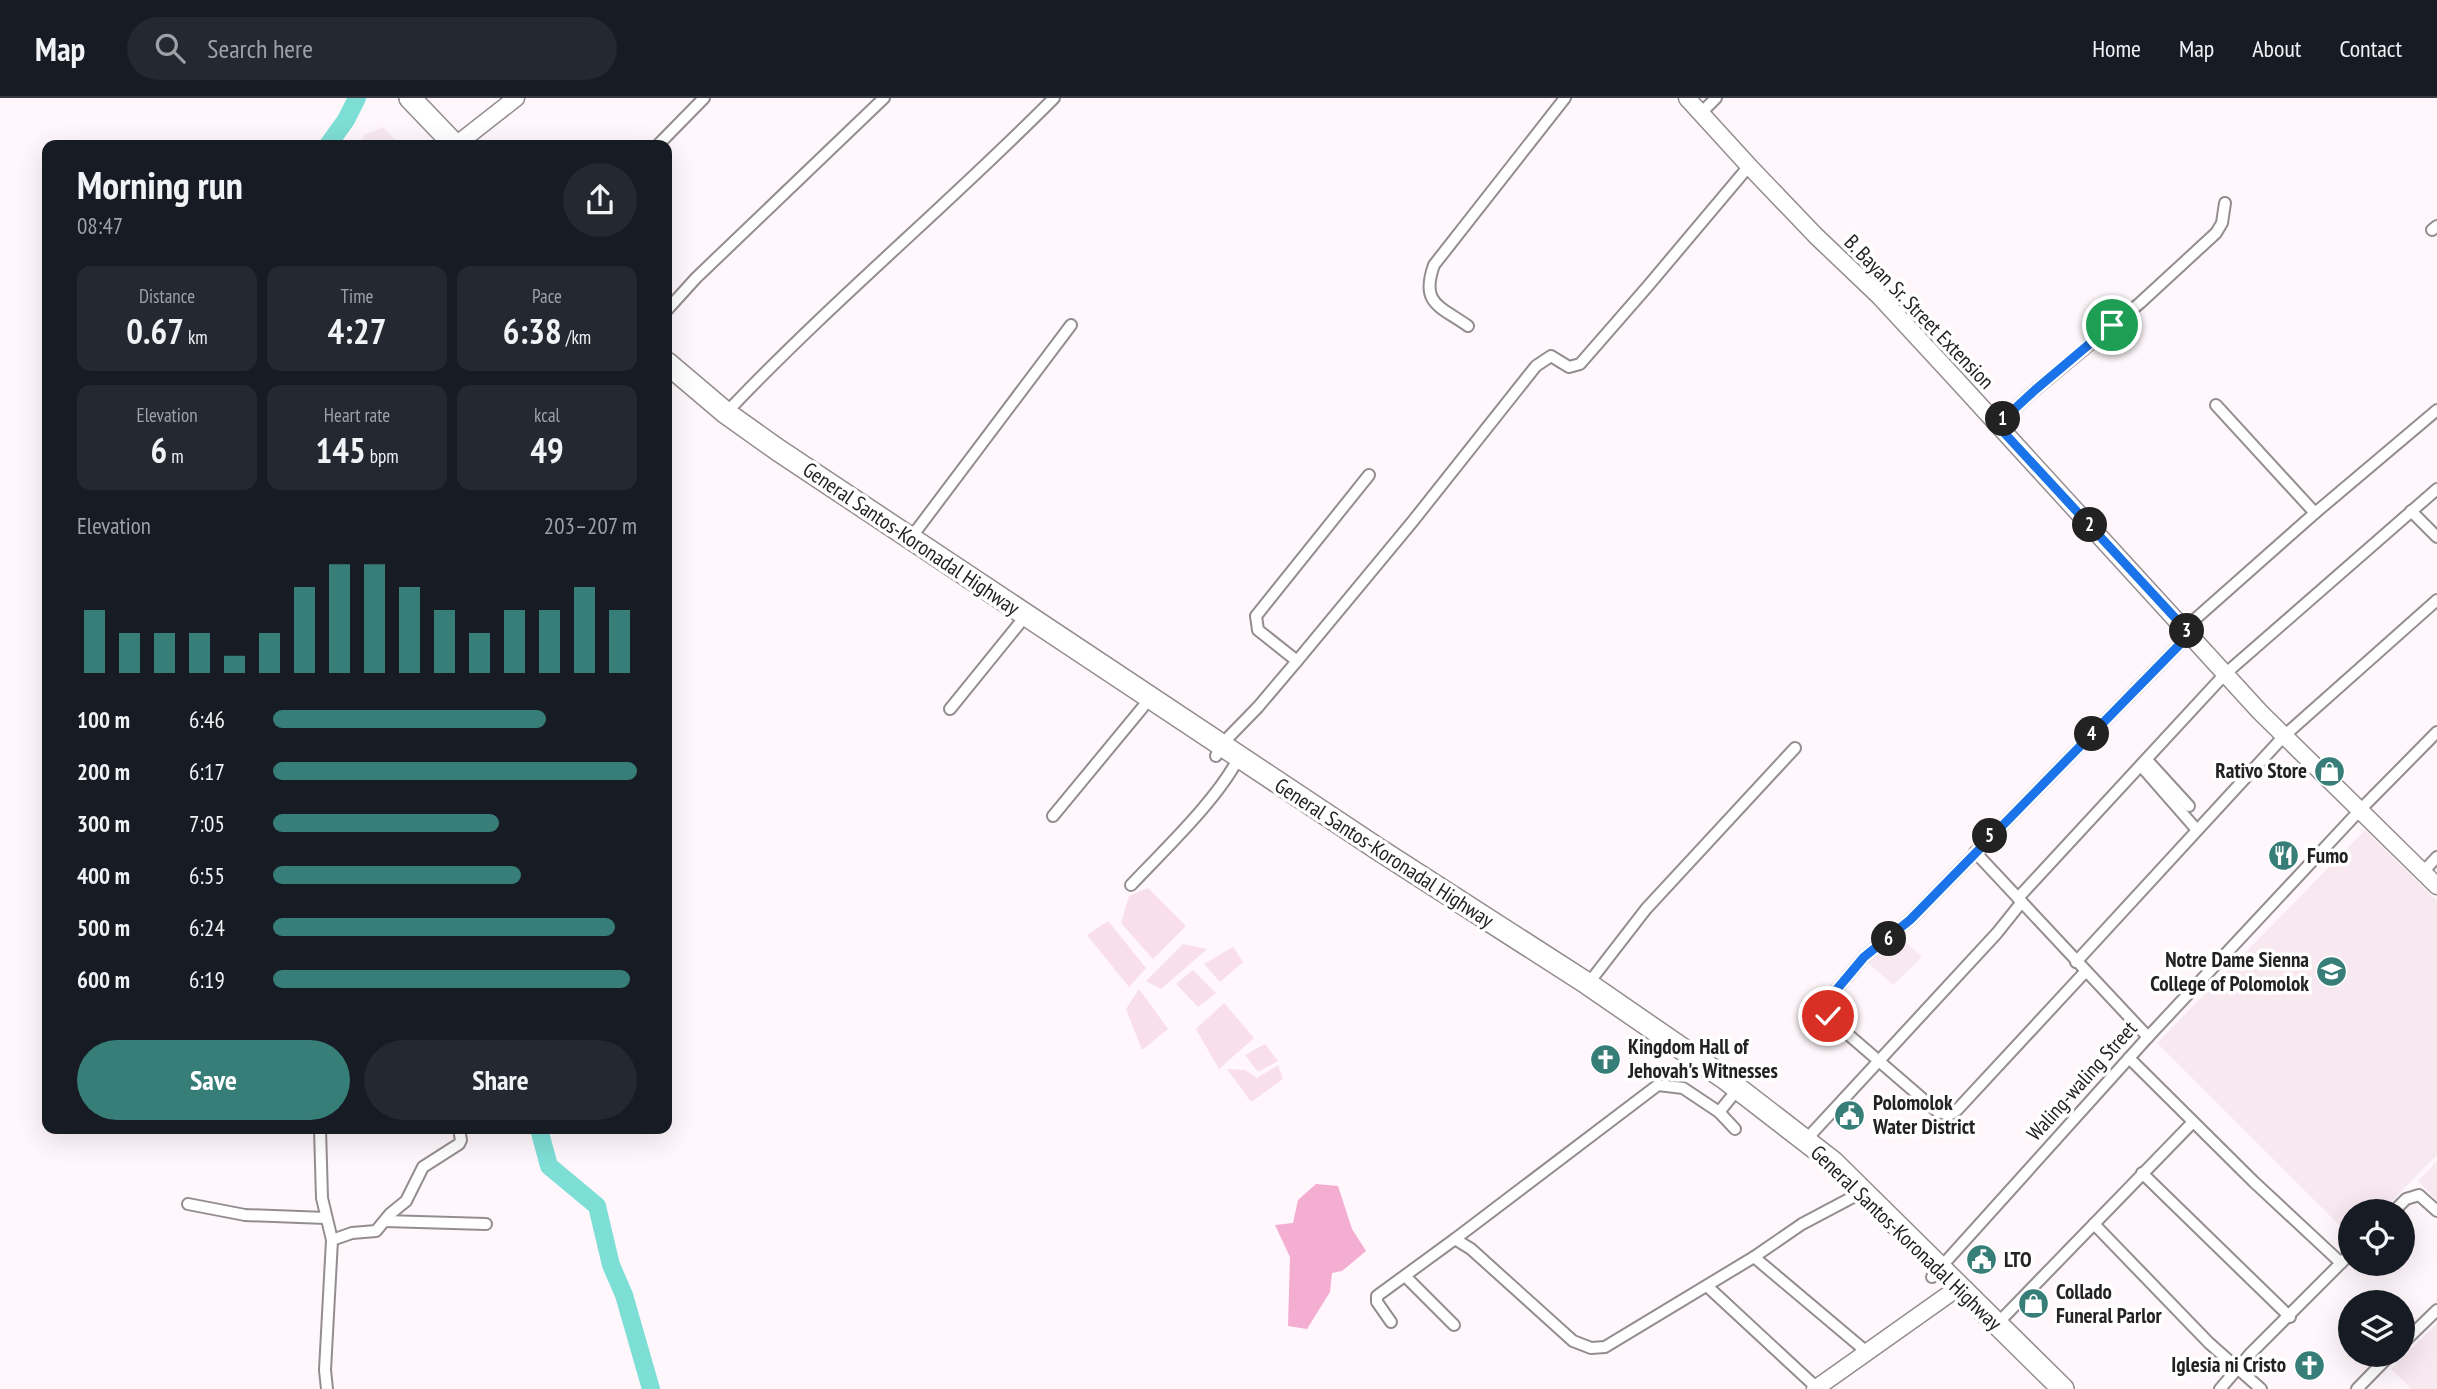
<!DOCTYPE html>
<html lang="en">
<head>
<meta charset="utf-8">
<style>
  body { margin:0; font-family:"PT Sans Narrow",sans-serif; background:#242831; color:#f1f3f6; height:100vh; display:flex; flex-direction:column; font-size:26px; white-space:nowrap }
  * { box-sizing:border-box; margin:0 }
  p { font-size:23px; color:#9ea1a6 }
  .icon { flex:none; width:38px; height:38px; fill:none; stroke:currentColor; stroke-width:2; stroke-linecap:round; stroke-linejoin:round }
  .map { position:relative; flex:1; overflow:hidden }
  .details { position:absolute; left:42px; top:42px; width:630px; height:994px; display:flex; flex-direction:column; background:#171b24; border-radius:14px; box-shadow:0 7px 28px #0002 }
  .details>* { flex:none }
  .tools { position:absolute; left:2338px; top:1101px; display:grid; gap:14px }
  .tools a { display:grid; place-items:center; width:77px; height:77px; border-radius:50%; background:#171b24; box-shadow:0 7px 28px #0002; font-size:35px }
  .pin { position:absolute; display:grid; place-items:center; width:60px; height:60px; color:#fff; margin:-30px; border:4px solid #fff; border-radius:50%; box-shadow:0 2px 7px #0007 }
  .km { position:absolute; width:35px; height:35px; margin:-18px; border-radius:50%; background:#222; color:#fff; font-size:19px; line-height:35px; text-align:center }
  .round { display:grid; place-items:center; flex:none; width:74px; height:74px; border-radius:37px; background:#242831 }
  .headline { display:flex; align-items:center; justify-content:space-between; height:119px; padding:0 35px }
  h1 { font-size:38px; font-weight:800; line-height:52px }
  .figures { display:grid; grid-template-columns:repeat(3,1fr); gap:10px; height:119px; padding:7px 35px }
  .figures div { display:grid; align-content:center; border-radius:14px; background:#242831; text-align:center }
  .figures b { font-size:35px; font-weight:800 }
  .figures small { font-size:19px; font-weight:400 }
  .figures p { font-size:19px }
  .chart { height:196px; padding:14px 35px }
  .chart p { display:flex; justify-content:space-between }
  .chart svg { width:100%; height:126px; margin-top:7px; stroke:#377e78; stroke-width:6 }
  .cta { display:flex; gap:14px; margin-top:auto; padding:14px 35px }
  .cta a { flex:1; height:80px; border-radius:42px; background:#377e78; color:#fff; font-size:28px; font-weight:800; line-height:80px; text-align:center }
  .cta a+a { background:#242831; color:#f1f3f6 }
  ul { padding:0 35px; list-style:none; font-size:23px }
  li { display:grid; grid-template-columns:112px 84px 1fr; align-items:center; height:52px }
  li i { height:18px; border-radius:9px; background:#377e78 }
  header { display:flex; align-items:center; gap:42px; box-sizing:border-box; height:98px; padding:0 35px; background:#171b24; border-bottom:2px solid #363941 }
  header strong { font-size:33px }
  nav { display:flex; gap:38px; margin-inline-start:auto; font-size:24px }
  .search { width:490px; height:63px; background:#242831; display:flex; align-items:center; gap:18px; box-sizing:border-box; padding:0 24px; border-radius:38px; color:#9ea1a6; font-size:26px }
  .map>svg:first-child { display:block }
  .built { fill:#f8e9f0 }
  .green { fill:#f8dfeb }
  .forest { fill:#f4aed2 }
  .lines { fill:none; stroke-linecap:round; stroke-linejoin:round }
  .river { stroke:#7dded6; stroke-width:18 }
  .street-casing { stroke:#948d90; stroke-width:14 }
  .secondary-casing { stroke:#948d90; stroke-width:19 }
  .highway-casing { stroke:#948d90; stroke-width:24 }
  .street { stroke:#fff; stroke-width:10 }
  .secondary { stroke:#fff; stroke-width:16 }
  .highway { stroke:#fff; stroke-width:21 }
  .route-casing { stroke:#fff; stroke-width:14 }
  .route { stroke:#1a73e8; stroke-width:9 }
  .labels { text-anchor:middle; stroke-width:7; stroke-linejoin:round; paint-order:stroke }
  .street-label { font-size:21px; fill:#232122; stroke:#fff }
  .poi-label { font-size:21px; font-weight:bold; fill:#232122; stroke:#fff; text-anchor:start }
</style>
</head>
<body>
<header>
<strong>Map</strong>
<div class="search"><svg class="icon" aria-label="search" viewBox="0 0 24 24"><circle cx="10" cy="10" r="6"/><path d="M15 15l6 6"/></svg>Search here</div>
<nav><a>Home</a><a>Map</a><a>About</a><a>Contact</a></nav>
</header>
<div class="map">
<svg width="2437" height="1291" viewBox="0 0 2437 1291">
  <rect width="100%" height="100%" fill="#fff7fb"/>
  <g class="built">
    <polygon points="383,29 400,47 362,47 364,37"/>
    <polygon points="2365,732 2437,803 2437,1057 2382,1113 2350,1113 2350,1138 2157,945"/>
    <polygon points="1893,832 1922,859 1893,887 1865,862"/>
    <polygon points="2437,1063 2437,1103 2418,1083"/>
    <polygon points="2437,1225 2437,1291 2412,1291 2391,1271"/>
  </g>
  <g class="green">
    <polygon points="1148,790 1186,828 1153,861 1121,825 1129,798"/>
    <polygon points="1108,823 1146,870 1129,889 1087,837"/>
    <polygon points="1183,846 1207,851 1161,891 1146,883"/>
    <polygon points="1233,849 1243,864 1220,884 1204,866"/>
    <polygon points="1193,872 1216,895 1198,909 1176,886"/>
    <polygon points="1139,891 1168,931 1142,952 1126,911"/>
    <polygon points="1224,905 1254,940 1219,971 1196,931"/>
    <polygon points="1265,946 1278,963 1258,974 1245,957"/>
    <polygon points="1278,967 1283,981 1251,1004 1227,971 1245,972 1257,980"/>
  </g>
  <polygon class="forest" points="1316,1086 1338,1088 1352,1131 1366,1153 1342,1173 1332,1175 1330,1194 1307,1231 1288,1228 1290,1159 1275,1127 1293,1125 1298,1102"/>
  <g class="lines">
    <g class="river">
      <polyline points="328,47 346,22 357,0"/>
      <polyline points="539,1031 549,1068 597,1108 611,1167 624,1197 651,1291"/>
    </g>
    <defs>
      <g id="street">
        <polyline points="1701,15 1716,0"/>
        <polyline points="658,47 704,0"/>
        <polyline points="2432,132 2437,128"/>
        <polyline points="667,212 696,180 884,0"/>
        <path d="M1468,228C1440,208 1420,206 1434,167L1565,0"/>
        <polyline points="2216,307 2315,415"/>
        <path d="M726,315C830,205 947,108 1054,0"/>
        <polyline points="1997,327 2035,292 2140,205 2216,135 2222,125 2225,105"/>
        <polyline points="2411,413 2437,439"/>
        <polyline points="910,441 1071,227"/>
        <polyline points="2184,531 2315,415 2437,312"/>
        <polyline points="1297,563 1258,532 1256,518 1369,377"/>
        <polyline points="950,611 1019,526"/>
        <polyline points="1216,658 1221,647 1258,609 1297,563 1413,423 1536,268 1551,258 1569,269 1580,266 1648,188 1749,68"/>
        <polyline points="2147,662 2189,708"/>
        <polyline points="2141,668 2197,732"/>
        <polyline points="1053,718 1143,609"/>
        <polyline points="1975,754 2148,939"/>
        <polyline points="2423,774 2437,759"/>
        <path d="M1131,787C1164,752 1218,701 1239,659"/>
        <polyline points="2018,800 2225,576 2437,391"/>
        <polyline points="2076,864 2284,638 2437,502"/>
        <path d="M2085,874L1957,1012L1949,1017L1938,1014L1836,926C1828,918 1826,914 1827,903L1864,859L1910,822L2190,536"/>
        <polyline points="1588,886 1646,811 1795,650"/>
        <polyline points="2129,960 2254,1084 2341,1165"/>
        <polyline points="1719,1014 1735,1031"/>
        <polyline points="320,1031 322,1100 332,1142 325,1272 327,1291"/>
        <polyline points="1803,1045 1997,835 2021,805"/>
        <polyline points="2142,1075 2290,1219"/>
        <polyline points="1853,1099 1802,1126 1754,1159 1868,1255"/>
        <polyline points="188,1106 245,1117 326,1120"/>
        <polyline points="2394,1113 2406,1101 2419,1097 2437,1113"/>
        <polyline points="385,1123 486,1126"/>
        <polyline points="2094,1126 2209,1245 2261,1291"/>
        <polyline points="1455,1141 1658,987 1683,990 1719,1014 1733,997"/>
        <polyline points="332,1142 352,1135 376,1133 390,1116 406,1103 423,1069 459,1046 461,1042 459,1031"/>
        <polyline points="1405,1178 1454,1227"/>
        <polyline points="1932,1179 2148,939 2360,712 2437,634"/>
        <polyline points="1707,1188 1817,1290"/>
        <polyline points="1391,1224 1377,1204 1377,1198 1455,1141 1471,1151 1573,1243 1591,1250 1605,1249 1754,1159"/>
        <polyline points="1996,1227 2193,1024"/>
        <polyline points="2403,1245 2437,1212"/>
        <polyline points="2220,1291 2250,1256 2350,1156"/>
        <polyline points="2357,1291 2391,1256"/>
      </g>
      <g id="secondary">
        <polyline points="1687,0 1749,68 1816,138 1879,198 1953,278 2260,614 2437,788"/>
        <polyline points="456,47 516,0"/>
        <polyline points="1815,1291 1959,1189"/>
      </g>
      <g id="highway">
        <polyline points="410,0 455,47"/>
        <polyline points="667,265 726,315 778,352 1378,751 1588,886 1723,979 1833,1064 2063,1291"/>
      </g>
    </defs>
    <use href="#street" class="street-casing"/>
    <use href="#secondary" class="secondary-casing"/>
    <use href="#highway" class="highway-casing"/>
    <use href="#street" class="street"/>
    <use href="#secondary" class="secondary"/>
    <use href="#highway" class="highway"/>
  </g>
  <g class="lines">
    <defs>
      <polyline id="route" points="1828,918 1827,903 1864,859 1910,822 2190,536 1997,327 2035,292 2112,227"/>
    </defs>
    <use href="#route" class="route-casing"/>
    <use href="#route" class="route"/>
  </g>
  <defs>
    <symbol id="shop-disc" viewBox="-11 -11 22 22"><circle r="9.5" fill="#377e78" stroke="#fff"/><path d="M-5-2.5h2.3a2.7 3.5 0 0 1 5.4 0H5L5.5 6h-11ZM-1.5-2.5h3a1.5 2.3 0 0 0-3 0Z" fill="#fff"/></symbol>
    <symbol id="restaurant-disc" viewBox="-11 -11 22 22"><circle r="9.5" fill="#377e78" stroke="#fff"/><path d="M-5-6h1v4h1v-4h1v4h1v-4h1v5L-1.5 .5V6h-2V.5L-5-1ZM5-6V6H3V1.5H1.5Q1.5-4 5-6Z" fill="#fff"/></symbol>
    <symbol id="university-disc" viewBox="-11 -11 22 22"><circle r="9.5" fill="#377e78" stroke="#fff"/><path d="M0-5L7-2L0 1L-7-2ZM-4 1L0 2.5L4 1V4Q0 6-4 4Z" fill="#fff"/></symbol>
    <symbol id="church-disc" viewBox="-11 -11 22 22"><circle r="9.5" fill="#377e78" stroke="#fff"/><path d="M-1.2-6h2.4v3.5h3.3v2.4h-3.3V6h-2.4V-.1h-3.3v-2.4h3.3Z" fill="#fff"/></symbol>
    <symbol id="civic-disc" viewBox="-11 -11 22 22"><circle r="9.5" fill="#377e78" stroke="#fff"/><path d="M-.6-6.5H3V-4.5H.6V-3L4-1V1h2V6H-6V1h2V-1L-.6-3ZM-1.2 2.5V6h2.4V2.5Z" fill="#fff"/></symbol>
  </defs>
  <g fill-rule="evenodd">
    <use href="#shop-disc" x="2312" y="656" width="35" height="35"/>
    <use href="#restaurant-disc" x="2266" y="740" width="35" height="35"/>
    <use href="#university-disc" x="2314" y="856" width="35" height="35"/>
    <use href="#church-disc" x="1588" y="944" width="35" height="35"/>
    <use href="#civic-disc" x="1832" y="1000" width="35" height="35"/>
    <use href="#civic-disc" x="1964" y="1144" width="35" height="35"/>
    <use href="#shop-disc" x="2016" y="1188" width="35" height="35"/>
    <use href="#church-disc" x="2292" y="1250" width="35" height="35"/>
  </g>
  <g class="labels">
    <g class="street-label">
      <text transform="translate(1919 214) rotate(46)" y="7">B. Bayan Sr. Street Extension</text>
      <text transform="translate(911 441) rotate(34)" y="7">General Santos-Koronadal Highway</text>
      <text transform="translate(1384 755) rotate(33)" y="7">General Santos-Koronadal Highway</text>
      <text transform="translate(2082 983) rotate(-48)" y="7">Waling-waling Street</text>
      <text transform="translate(1906 1140) rotate(44)" y="7">General Santos-Koronadal Highway</text>
    </g>
    <g class="poi-label">
      <text x="2307" y="680" text-anchor="end">Rativo Store</text>
      <text x="2307" y="765">Fumo</text>
      <text x="2309" y="869" text-anchor="end">Notre Dame Sienna<tspan x="2309" dy="24">College of Polomolok</tspan></text>
      <text x="1628" y="956">Kingdom Hall of<tspan x="1628" dy="24">Jehovah's Witnesses</tspan></text>
      <text x="1873" y="1012">Polomolok<tspan x="1873" dy="24">Water District</tspan></text>
      <text x="2004" y="1169">LTO</text>
      <text x="2056" y="1201">Collado<tspan x="2056" dy="24">Funeral Parlor</tspan></text>
      <text x="2286" y="1274" text-anchor="end">Iglesia ni Cristo</text>
    </g>
  </g>
</svg>
<div class="tools">
<a><svg class="icon" aria-label="locate" viewBox="0 0 24 24"><circle cx="12" cy="12" r="6"/><path d="M12 2v4M12 18v4M2 12h4M18 12h4"/></svg></a>
<a><svg class="icon" aria-label="layers" viewBox="0 0 24 24"><path d="M12 4l9 5-9 5-9-5zM3 14l9 5 9-5"/></svg></a>
</div>
<div class="pin" style="left:2112px;top:227px;background:#1e9e55"><svg class="icon" aria-label="arrive" viewBox="0 0 24 24"><path d="M6 21V4h12l-3 4 3 4H6"/></svg></div>
<div class="pin" style="left:1828px;top:918px;background:#d93025"><svg class="icon" aria-label="check" viewBox="0 0 24 24"><path d="M5 12l5 5 9-10"/></svg></div>
<b class="km" style="left:2003px;top:321px">1</b>
<b class="km" style="left:2090px;top:427px">2</b>
<b class="km" style="left:2187px;top:533px">3</b>
<b class="km" style="left:2092px;top:636px">4</b>
<b class="km" style="left:1990px;top:738px">5</b>
<b class="km" style="left:1889px;top:841px">6</b>
<section class="details">
<div class="headline"><div><h1>Morning run</h1><p>08:47</p></div><a class="round"><svg class="icon" aria-label="share" viewBox="0 0 24 24"><path d="M12 15V3M7 8l5-5 5 5M5 13v7h14v-7"/></svg></a></div>
<div class="figures">
<div><p>Distance</p><b>0.67<small> km</small></b></div>
<div><p>Time</p><b>4:27</b></div>
<div><p>Pace</p><b>6:38<small> /km</small></b></div>
</div>
<div class="figures">
<div><p>Elevation</p><b>6<small> m</small></b></div>
<div><p>Heart rate</p><b>145<small> bpm</small></b></div>
<div><p>kcal</p><b>49</b></div>
</div>
<div class="chart"><p><span>Elevation</span>203–207 m</p>
<svg viewBox="0 0 160 44" preserveAspectRatio="none"><path d="M5 44V22M15 44V30M25 44V30M35 44V30M45 44V38M55 44V30M65 44V14M75 44V6M85 44V6M95 44V14M105 44V22M115 44V30M125 44V22M135 44V22M145 44V14M155 44V22"/></svg>
</div>
<ul>
<li><b>100 m</b>6:46<i style="width:75%"></i></li>
<li><b>200 m</b>6:17<i style="width:100%"></i></li>
<li><b>300 m</b>7:05<i style="width:62%"></i></li>
<li><b>400 m</b>6:55<i style="width:68%"></i></li>
<li><b>500 m</b>6:24<i style="width:94%"></i></li>
<li><b>600 m</b>6:19<i style="width:98%"></i></li>
</ul>
<div class="cta"><a>Save</a><a>Share</a></div>
</section>
</div>
</body>
</html>
